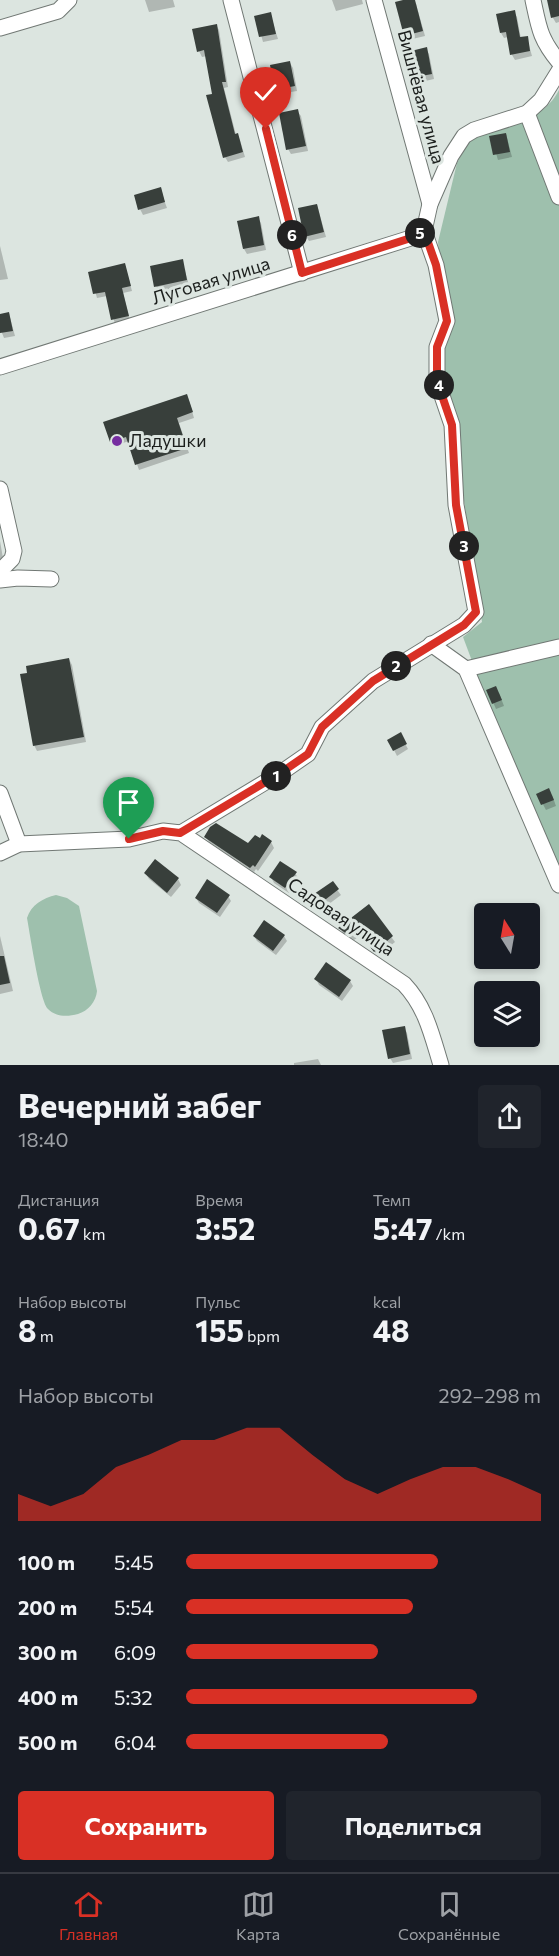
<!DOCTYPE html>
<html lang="ru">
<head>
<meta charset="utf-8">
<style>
  body { margin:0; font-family:Commissioner,sans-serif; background:#20242c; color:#f1f3f6; height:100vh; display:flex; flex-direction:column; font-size:22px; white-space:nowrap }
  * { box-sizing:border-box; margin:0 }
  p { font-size:20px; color:#9ea1a6 }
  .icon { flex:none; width:33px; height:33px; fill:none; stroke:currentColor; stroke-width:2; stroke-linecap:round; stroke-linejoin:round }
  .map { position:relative; height:1065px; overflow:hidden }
  .details { display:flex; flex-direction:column; background:#171b24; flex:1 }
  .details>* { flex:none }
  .needle { width:39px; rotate:349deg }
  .tools { position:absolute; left:474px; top:903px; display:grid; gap:12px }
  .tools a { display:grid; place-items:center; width:66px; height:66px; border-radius:6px; background:#171b24; box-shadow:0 3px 9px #0003; font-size:30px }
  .pin { position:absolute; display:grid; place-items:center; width:51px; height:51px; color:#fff; margin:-62px -26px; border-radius:50% 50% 50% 0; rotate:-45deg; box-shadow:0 0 6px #0007 }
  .pin .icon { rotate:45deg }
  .km { position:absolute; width:30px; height:30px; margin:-15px; border-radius:50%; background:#222; color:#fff; font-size:16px; line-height:30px; text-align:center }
  .round { display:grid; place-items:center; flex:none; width:63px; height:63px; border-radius:6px; background:#20242c }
  .head { display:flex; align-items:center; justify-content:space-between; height:102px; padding:0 18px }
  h1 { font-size:33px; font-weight:700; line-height:45px }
  .metrics { display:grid; grid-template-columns:repeat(3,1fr); gap:9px; height:102px; padding:6px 18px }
  .metrics div { display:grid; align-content:center }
  .metrics b { font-size:30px; font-weight:700 }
  .metrics small { font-size:16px; font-weight:400 }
  .metrics p { font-size:16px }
  .chart { height:168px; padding:12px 18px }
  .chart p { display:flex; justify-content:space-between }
  .chart svg { width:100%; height:108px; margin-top:6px; fill:#d93025; opacity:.7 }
  .button { display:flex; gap:12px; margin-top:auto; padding:12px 18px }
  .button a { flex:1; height:69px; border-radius:6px; background:#d93025; color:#fff; font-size:24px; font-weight:700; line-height:69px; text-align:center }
  .button a+a { background:#20242c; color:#f1f3f6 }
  ul { padding:0 18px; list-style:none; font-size:20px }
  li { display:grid; grid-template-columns:96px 72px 1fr; align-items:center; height:45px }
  li i { height:15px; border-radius:8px; background:#d93025 }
  .tab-bar { display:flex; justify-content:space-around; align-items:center; height:84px; border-top:2px solid #363941; background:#171b24; font-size:16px; color:#9ea1a6 }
  .tab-bar a { display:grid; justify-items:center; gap:3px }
  .tab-bar .on { color:#d93025 }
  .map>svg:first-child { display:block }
  .green { fill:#9ec0ad }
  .shadow { fill:#0003 }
  .building { fill:#383f3b }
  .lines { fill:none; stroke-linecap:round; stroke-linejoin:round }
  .minor-casing { stroke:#717874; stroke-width:17 }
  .minor { stroke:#fff; stroke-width:15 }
  .route-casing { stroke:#fff; stroke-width:12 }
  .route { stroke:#d93025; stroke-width:8 }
  .poi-dot { fill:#762da0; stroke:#dce5e0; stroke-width:2 }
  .labels { text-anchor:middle; stroke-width:6; stroke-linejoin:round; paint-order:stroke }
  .street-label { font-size:18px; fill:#1b1e1c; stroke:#dce5e0 }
  .poi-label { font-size:18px; fill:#1b1e1c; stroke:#dce5e0; text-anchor:start }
</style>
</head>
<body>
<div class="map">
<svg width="559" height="1065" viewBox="0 0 559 1065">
  <rect width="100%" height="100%" fill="#dce5e0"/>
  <g class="green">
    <path d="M559,90V871L484,693L463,637L482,622L459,467L441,376L443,353L453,327L440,265L438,242L457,163L470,139C500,129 543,122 559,90Z"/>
    <path d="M56,895L67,898L79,906L97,991C96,1002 88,1011 78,1014C67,1017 56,1017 48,1009C40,1001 30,934 27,918C31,905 43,898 56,895Z"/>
  </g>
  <g class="shadow">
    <polygon points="145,0 173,0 175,7 149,12"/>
    <polygon points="332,0 362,0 363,4 336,11"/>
    <polygon points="409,0 414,0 416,4 425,36 408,40 405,35"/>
    <polygon points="548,0 559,0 559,22 556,23 553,18"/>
    <polygon points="514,12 517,17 521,39 527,38 532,56 515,60 512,55 508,37 504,38 501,33"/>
    <polygon points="270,14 278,39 263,42 256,17"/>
    <polygon points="216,25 219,30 228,87 224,88 236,135 237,134 240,140 245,157 228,162 225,157 207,56 202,57 199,51"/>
    <polygon points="426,49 429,54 434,79 421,82 418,77"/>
    <polygon points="290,63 293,68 297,91 279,94 276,89"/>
    <polygon points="297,111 301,116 308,151 291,154 288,149"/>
    <polygon points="506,134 512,157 498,160 491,137"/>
    <polygon points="160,189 167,208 143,215 140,209"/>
    <polygon points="317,205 326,237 309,241 306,236"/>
    <polygon points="258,218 261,223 266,250 247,254 244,249 239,222"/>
    <polygon points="0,246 8,279 0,280"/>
    <polygon points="182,261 189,285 159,291 156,286"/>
    <polygon points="125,265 132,291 123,293 130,321 115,324 107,296 97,298 90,273"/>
    <polygon points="9,314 15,336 4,338 0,328 0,316"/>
    <polygon points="189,401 194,418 179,423 189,453 139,470 129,441 114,446 111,441"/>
    <polygon points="0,541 4,564 0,565"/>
    <polygon points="69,659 72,665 86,742 37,751 34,745"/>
    <polygon points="488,691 499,693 504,706 496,709"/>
    <polygon points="400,734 408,749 397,756 389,740"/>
    <polygon points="538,795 552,795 556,806 546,810"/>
    <polygon points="206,837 249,845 271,842 274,848 258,871 256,869 254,872 209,842"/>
    <polygon points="295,873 298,878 289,893 274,883 271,877"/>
    <polygon points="146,874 178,879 181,885 171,897 149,879"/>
    <polygon points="332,883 341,895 325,907 319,900"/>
    <polygon points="228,896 231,901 220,917 199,903 196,898"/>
    <polygon points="368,906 395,942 378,956 361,935 354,940 343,933 340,928"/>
    <polygon points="0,936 13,991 0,994"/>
    <polygon points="254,936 284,936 287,941 276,955 257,941"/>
    <polygon points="316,979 350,981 353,986 342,1001 319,985"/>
    <polygon points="404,1027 407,1033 412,1059 393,1063 390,1058"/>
    <polygon points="318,1059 321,1065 294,1065 294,1063"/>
  </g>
  <g class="building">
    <polygon points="403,0 415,0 423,31 404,36 395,2"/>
    <polygon points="547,0 559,0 559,16 551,18"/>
    <polygon points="515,10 520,37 528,36 530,51 510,55 506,32 500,33 496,14"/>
    <polygon points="271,12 276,34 259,37 254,16"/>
    <polygon points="217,24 226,82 222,82 235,134 238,133 243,152 223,158 206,95 212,94 204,50 197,52 192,29"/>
    <polygon points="427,47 432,74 416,77 411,51"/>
    <polygon points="290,61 295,86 274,90 270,65"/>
    <polygon points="298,109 306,146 286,150 279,113"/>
    <polygon points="506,133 510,152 493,155 489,136"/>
    <polygon points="161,187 165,202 138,210 134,195"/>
    <polygon points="317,204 324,232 304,237 298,208"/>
    <polygon points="259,216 264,245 243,249 237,221"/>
    <polygon points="183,259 187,280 154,287 150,266"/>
    <polygon points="125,263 131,286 122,288 129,316 111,320 105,292 93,294 88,272"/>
    <polygon points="9,312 13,331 0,333 0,314"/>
    <polygon points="187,394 193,412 177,418 187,448 135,465 126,437 110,442 103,422"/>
    <polygon points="69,658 84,737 33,746 20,674 27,673 26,666"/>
    <polygon points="496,686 502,700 492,704 486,690"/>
    <polygon points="401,732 407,744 393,751 387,740"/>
    <polygon points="549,788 554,800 541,805 536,794"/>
    <polygon points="216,823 248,843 255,835 260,838 262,834 272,841 255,867 253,865 250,868 204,837 210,827"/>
    <polygon points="155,859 179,878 167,893 144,873"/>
    <polygon points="280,861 297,872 285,888 269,877"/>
    <polygon points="207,879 230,895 217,913 195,898"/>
    <polygon points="333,881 339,889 321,903 314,894"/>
    <polygon points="369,904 393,936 374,952 357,930 350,936 338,928"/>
    <polygon points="264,920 285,935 273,951 253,936"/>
    <polygon points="0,956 4,956 10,983 0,985"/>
    <polygon points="326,962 351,980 339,997 314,979"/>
    <polygon points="405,1026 410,1054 388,1059 382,1030"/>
  </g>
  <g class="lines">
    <defs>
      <g id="minor">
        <polyline points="231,0 302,273"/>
        <polyline points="374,0 430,204"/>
        <path d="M533,0C539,28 540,39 559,62"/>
        <polyline points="0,28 58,11 69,0"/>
        <polyline points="527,113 559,197"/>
        <polyline points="0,367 414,237 424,231 430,204 451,156 464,136 474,130 527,113 541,100 559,71"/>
        <polyline points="0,489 14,551 12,559 0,571"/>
        <polyline points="0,580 18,578 51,579"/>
        <polyline points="431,644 466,669 559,885"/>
        <polyline points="466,669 559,647"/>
        <polyline points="0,793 19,844"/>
        <polyline points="181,833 282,772 308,754 322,727 373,681 464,625 476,612 456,505 452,425 437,381 437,347 447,321 436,265 424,231"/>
        <path d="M0,853L19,844L129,839L163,831L181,833L404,984C426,1007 432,1036 441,1065"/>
      </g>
    </defs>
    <use href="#minor" class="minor-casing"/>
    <use href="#minor" class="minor"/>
  </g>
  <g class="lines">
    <defs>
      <polyline id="route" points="129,839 163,831 180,833 282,772 308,754 322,727 373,681 464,625 476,612 456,505 452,425 437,381 437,347 447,321 436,265 424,231 414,237 302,273 266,129"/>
    </defs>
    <use href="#route" class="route-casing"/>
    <use href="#route" class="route"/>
  </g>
  <circle class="poi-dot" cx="117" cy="441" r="6"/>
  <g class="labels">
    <g class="street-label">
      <text transform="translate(421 97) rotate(75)" y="6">Вишнёвая улица</text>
      <text transform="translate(211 281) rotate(-17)" y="6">Луговая улица</text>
      <text transform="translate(341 917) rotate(34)" y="6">Садовая улица</text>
    </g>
    <g class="poi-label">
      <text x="129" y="447">Ладушки</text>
    </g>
  </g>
</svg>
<div class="tools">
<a><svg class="needle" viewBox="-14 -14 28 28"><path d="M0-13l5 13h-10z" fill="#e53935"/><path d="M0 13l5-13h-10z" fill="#9ea1a6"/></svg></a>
<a><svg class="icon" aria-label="layers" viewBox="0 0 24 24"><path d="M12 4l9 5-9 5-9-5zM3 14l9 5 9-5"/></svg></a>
</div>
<div class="pin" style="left:129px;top:839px;background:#1e9e55"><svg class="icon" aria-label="arrive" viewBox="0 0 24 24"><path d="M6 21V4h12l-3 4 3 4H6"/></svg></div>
<div class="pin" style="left:266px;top:129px;background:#d93025"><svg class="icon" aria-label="check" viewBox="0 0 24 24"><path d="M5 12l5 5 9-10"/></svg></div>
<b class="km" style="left:276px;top:776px">1</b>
<b class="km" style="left:396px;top:666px">2</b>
<b class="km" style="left:464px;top:546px">3</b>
<b class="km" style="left:439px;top:385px">4</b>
<b class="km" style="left:420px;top:233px">5</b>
<b class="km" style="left:292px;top:235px">6</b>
</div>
<section class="details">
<div class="head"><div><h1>Вечерний забег</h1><p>18:40</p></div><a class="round"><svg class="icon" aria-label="share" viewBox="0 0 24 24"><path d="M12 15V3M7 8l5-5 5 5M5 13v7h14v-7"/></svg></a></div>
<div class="metrics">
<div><p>Дистанция</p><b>0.67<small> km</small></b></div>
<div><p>Время</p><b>3:52</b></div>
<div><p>Темп</p><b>5:47<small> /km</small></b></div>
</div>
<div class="metrics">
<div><p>Набор высоты</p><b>8<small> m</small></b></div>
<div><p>Пульс</p><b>155<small> bpm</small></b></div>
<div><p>kcal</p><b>48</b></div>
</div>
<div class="chart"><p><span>Набор высоты</span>292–298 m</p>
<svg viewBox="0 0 160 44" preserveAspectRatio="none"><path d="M0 44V33L10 38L20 33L30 22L40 17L50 11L60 11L70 6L80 6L90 17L100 27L110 33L120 27L130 22L140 22L150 27L160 33V44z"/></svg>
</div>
<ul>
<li><b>100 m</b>5:45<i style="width:71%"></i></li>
<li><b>200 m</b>5:54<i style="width:64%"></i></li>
<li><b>300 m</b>6:09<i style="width:54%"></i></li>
<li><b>400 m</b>5:32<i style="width:82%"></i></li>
<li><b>500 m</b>6:04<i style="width:57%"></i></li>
</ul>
<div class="button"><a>Сохранить</a><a>Поделиться</a></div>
</section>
<nav class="tab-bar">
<a class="on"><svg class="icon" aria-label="home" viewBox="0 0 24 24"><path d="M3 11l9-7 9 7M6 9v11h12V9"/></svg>Главная</a>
<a><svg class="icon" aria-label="map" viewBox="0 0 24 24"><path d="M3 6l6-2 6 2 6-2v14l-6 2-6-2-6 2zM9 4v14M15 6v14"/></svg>Карта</a>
<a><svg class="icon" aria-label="saved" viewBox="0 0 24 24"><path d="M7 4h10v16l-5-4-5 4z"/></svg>Сохранённые</a>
</nav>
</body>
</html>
